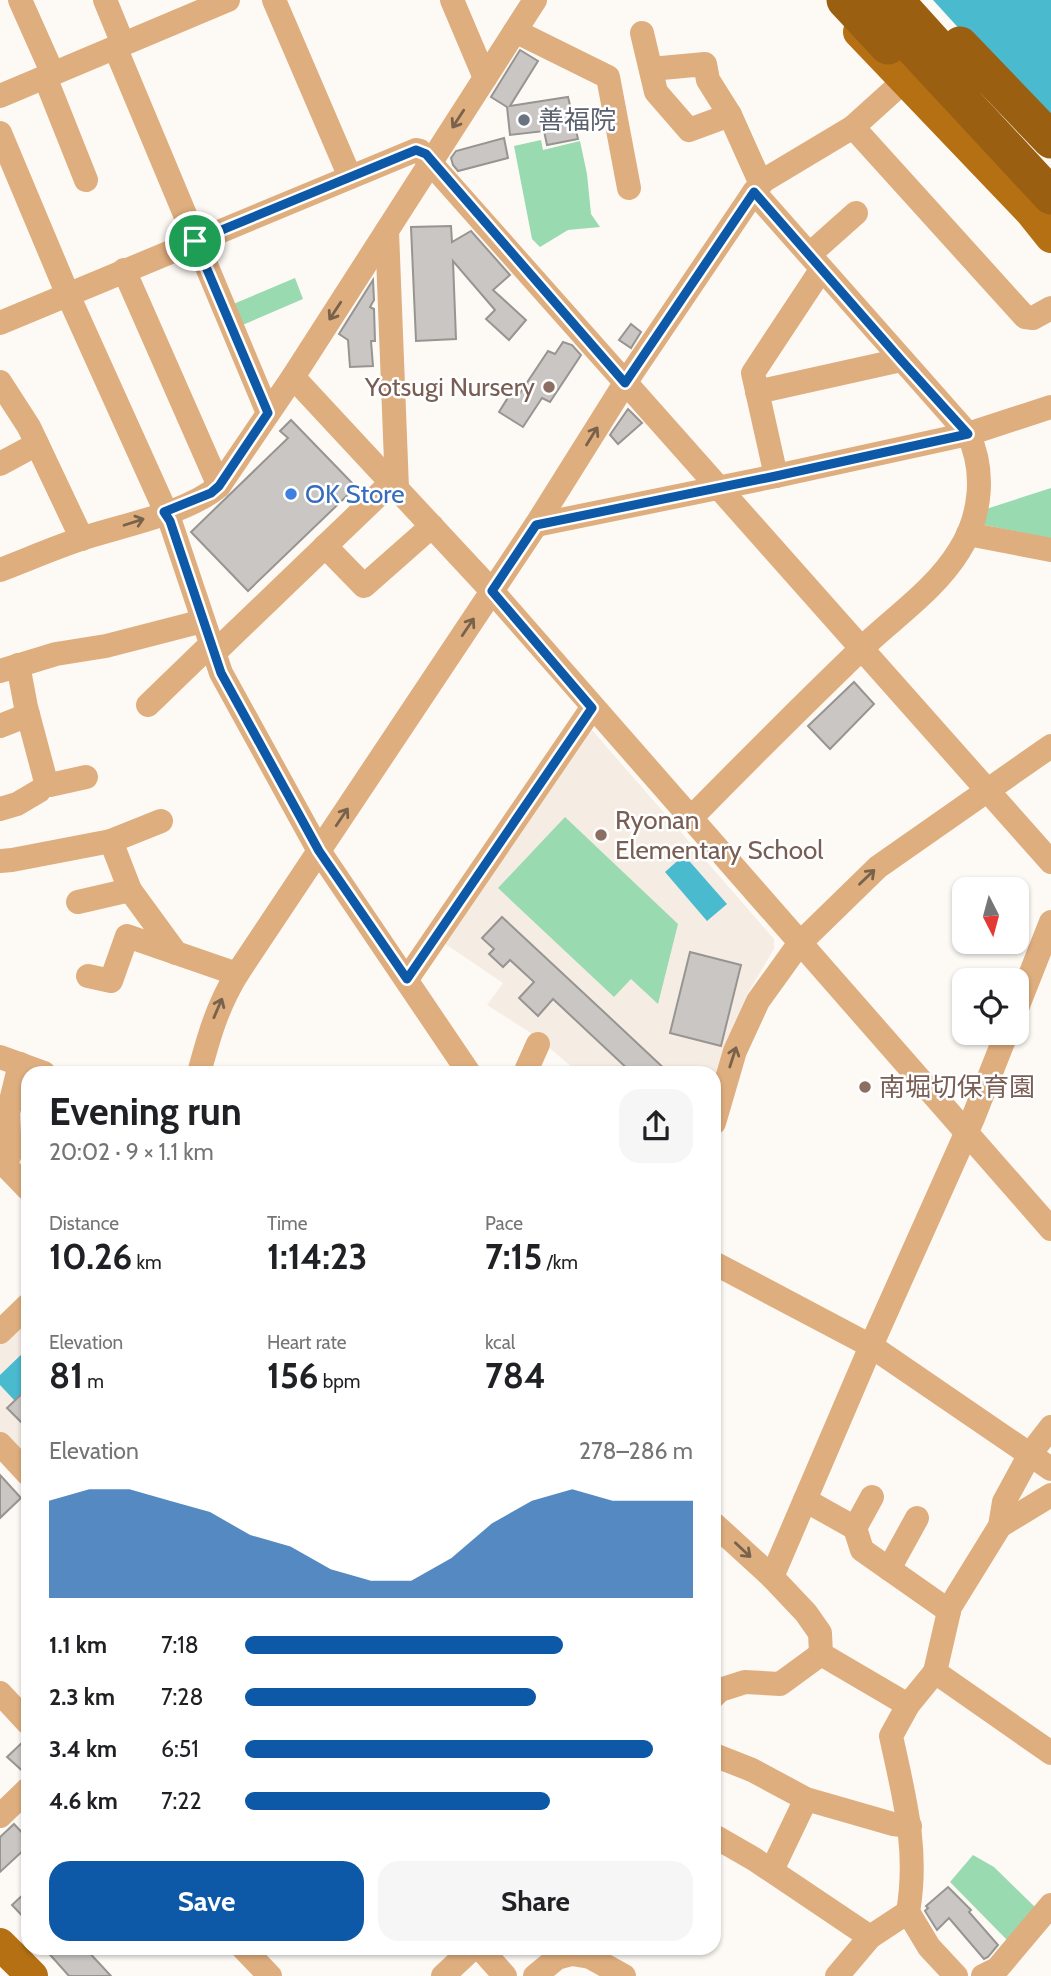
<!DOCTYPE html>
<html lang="en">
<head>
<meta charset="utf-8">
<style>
  body { margin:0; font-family:Cabin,"Noto Sans JP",sans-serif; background:#f6f6f6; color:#202124; height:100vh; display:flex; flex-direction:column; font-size:26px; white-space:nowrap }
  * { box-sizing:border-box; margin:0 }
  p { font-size:23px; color:#757577 }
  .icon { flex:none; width:38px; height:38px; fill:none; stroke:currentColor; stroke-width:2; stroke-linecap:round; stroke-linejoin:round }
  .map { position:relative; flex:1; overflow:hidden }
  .side { position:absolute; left:21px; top:1066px; width:700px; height:889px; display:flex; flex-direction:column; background:#fff; border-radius:21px; box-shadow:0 2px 5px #0004 }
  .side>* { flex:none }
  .needle { width:46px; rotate:174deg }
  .controls { position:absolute; left:952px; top:877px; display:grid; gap:14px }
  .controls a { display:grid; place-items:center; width:77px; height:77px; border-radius:14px; background:#fff; box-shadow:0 2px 5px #0004; font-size:35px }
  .pin { position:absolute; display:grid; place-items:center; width:60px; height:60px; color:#fff; margin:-30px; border:4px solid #fff; border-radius:50%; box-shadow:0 2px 7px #0007 }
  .round { display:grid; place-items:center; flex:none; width:74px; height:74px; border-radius:21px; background:#f6f6f6 }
  .summary { display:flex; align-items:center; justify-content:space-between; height:119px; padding:0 28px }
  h1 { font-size:38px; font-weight:700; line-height:52px }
  .metrics { display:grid; grid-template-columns:repeat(3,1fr); gap:10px; height:119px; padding:7px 28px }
  .metrics div { display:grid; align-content:center }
  .metrics b { font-size:35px; font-weight:700 }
  .metrics small { font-size:19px; font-weight:400 }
  .metrics p { font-size:19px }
  .chart { height:196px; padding:14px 28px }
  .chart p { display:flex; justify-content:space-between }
  .chart svg { width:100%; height:126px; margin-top:7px; fill:#0d59a8; opacity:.7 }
  .button { display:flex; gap:14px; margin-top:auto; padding:14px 28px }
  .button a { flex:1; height:80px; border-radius:21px; background:#0d59a8; color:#fff; font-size:28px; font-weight:700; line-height:80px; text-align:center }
  .button a+a { background:#f6f6f6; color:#202124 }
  ul { padding:0 28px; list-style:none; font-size:23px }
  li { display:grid; grid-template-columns:112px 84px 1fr; align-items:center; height:52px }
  li i { height:18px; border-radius:9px; background:#0d59a8 }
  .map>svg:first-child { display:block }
  .built { fill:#f5ede3 }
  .green { fill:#99dab1 }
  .water { fill:#4abacf }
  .building { fill:#c9c6c3; stroke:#979491; stroke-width:2 }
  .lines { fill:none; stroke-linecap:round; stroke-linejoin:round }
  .minor { stroke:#dfae7e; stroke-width:24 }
  .major { stroke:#b57013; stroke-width:32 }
  .highway { stroke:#9a5f11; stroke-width:37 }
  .highway-bridge { stroke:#9a5f11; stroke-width:37 }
  .oneway { stroke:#79624c }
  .route-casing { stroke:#fff; stroke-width:14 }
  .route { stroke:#0d59a8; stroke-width:9 }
  .worship-dot { fill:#6b7280; stroke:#fff; stroke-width:2.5 }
  .education-dot { fill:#8d6e63; stroke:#fff; stroke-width:2.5 }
  .shop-dot { fill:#3f7fe0; stroke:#fff; stroke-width:2.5 }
  .labels { text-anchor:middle; stroke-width:5; stroke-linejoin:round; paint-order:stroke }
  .worship-label { font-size:26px; fill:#5b616d; stroke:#fff; text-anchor:start }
  .education-label { font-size:26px; fill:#785e54; stroke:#fff; text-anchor:start }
  .shop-label { font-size:26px; fill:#366cbe; stroke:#fff; text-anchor:start }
</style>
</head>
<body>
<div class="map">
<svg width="1051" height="1976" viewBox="0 0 1051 1976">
  <rect width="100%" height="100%" fill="#fdfaf6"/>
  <g class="built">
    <polygon points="592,730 774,939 774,949 748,993 714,1090 714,1073 579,1073 534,1035 487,1005 503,983 444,943"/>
    <polygon points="28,1315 28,1463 0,1433 0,1341"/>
  </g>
  <g class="green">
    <polygon points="541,140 543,150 580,141 587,174 591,214 600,227 568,230 540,247 532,239 514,146"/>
    <polygon points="295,278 303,299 240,326 231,305"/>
    <polygon points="1051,488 1051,539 980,524 983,510"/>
    <polygon points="565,817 678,924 658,1004 631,979 614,997 498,888"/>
    <polygon points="973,1855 994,1867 1036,1908 1008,1941 950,1882"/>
  </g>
  <g class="water">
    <polygon points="933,0 1051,0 1051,129 1046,124"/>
    <polygon points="684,855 727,904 707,921 665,872"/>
    <polygon points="28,1348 28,1388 15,1401 0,1385 0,1375"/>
  </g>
  <g class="building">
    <polygon points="520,50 538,61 510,106 568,97 578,139 547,145 544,131 510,135 507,107 491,97"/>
    <polygon points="504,138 508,158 458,171 453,165 451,158 456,151"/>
    <polygon points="451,226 452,242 471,231 510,275 493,290 526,320 509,340 486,319 495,310 453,261 456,339 416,341 411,227"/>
    <polygon points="373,280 374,300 370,307 374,309 375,341 371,341 373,366 350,367 348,340 339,334"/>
    <polygon points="631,324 641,332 631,348 619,340"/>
    <polygon points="563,342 572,345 581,355 550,402 542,398 523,427 499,412 512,391 518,396 548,351 555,354"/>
    <polygon points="628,409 642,423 618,444 610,435"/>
    <polygon points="291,420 356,487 248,591 191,532 288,438 280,431"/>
    <polygon points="854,682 874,704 830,749 808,726"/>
    <polygon points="502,917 605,1013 669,1073 632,1073 553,999 538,1016 519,998 534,982 510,960 503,967 489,954 494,949 482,938"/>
    <polygon points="690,952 741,965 721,1046 670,1033"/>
    <polygon points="28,1388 28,1429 7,1408"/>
    <polygon points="0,1475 21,1498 0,1518"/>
    <polygon points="28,1737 28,1775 27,1775 7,1757"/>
    <polygon points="14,1824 28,1839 28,1846 0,1872 0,1837"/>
    <polygon points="948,1887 971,1910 969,1912 998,1945 988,1957 984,1959 949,1918 937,1930 925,1911 928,1908 926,1906"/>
    <polygon points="28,1890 28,1922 12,1905"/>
    <polygon points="44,1948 85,1948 111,1976 69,1976"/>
  </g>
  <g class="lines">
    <g class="minor">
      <polyline points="20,0 53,74"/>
      <polyline points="105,0 123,44"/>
      <polyline points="274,0 350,177"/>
      <polyline points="452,0 485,78"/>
      <polyline points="515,31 608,77 629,188"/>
      <polyline points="642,33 656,92 689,130 730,115"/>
      <polyline points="115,47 268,413"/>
      <polyline points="651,69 705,64 708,80 730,115 761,184"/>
      <polyline points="45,77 86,180"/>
      <polyline points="0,96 228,0"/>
      <polyline points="853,127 1025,317 1033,318 1051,308"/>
      <polyline points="0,133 68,295 170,521 221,673 319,851 469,1073"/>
      <polyline points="387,231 397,488"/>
      <polyline points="810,254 856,213"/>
      <polyline points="124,270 219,486"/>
      <polyline points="0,323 416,150 420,151 1051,862"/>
      <polyline points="293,377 492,591 1051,1229"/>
      <polyline points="0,382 29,427 82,539"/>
      <polyline points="757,392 901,360"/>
      <polyline points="0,464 37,444"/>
      <polyline points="776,476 753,373 821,270"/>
      <polyline points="536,525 776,476 968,434 1051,407"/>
      <polyline points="968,534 1051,550"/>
      <polyline points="325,546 364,586 432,526"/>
      <path d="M0,570C29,559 58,546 87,537C128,524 187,513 219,486L293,377L535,0"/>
      <polyline points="213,654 392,482"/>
      <polyline points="18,665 26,707 46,782 50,785 86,777"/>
      <polyline points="0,671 56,654 106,646 203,621"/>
      <polyline points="148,705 210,645"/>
      <polyline points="0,726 28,715"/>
      <polyline points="0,809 17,804 39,791"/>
      <path d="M690,819C746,762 803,705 861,649C893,618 935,590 959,551C981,517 986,471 968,434L754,192"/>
      <polyline points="111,841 130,890"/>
      <polyline points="0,861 12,860 111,841 161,821"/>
      <polyline points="78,902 130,890 176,953"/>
      <polyline points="88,976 111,981 127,936 237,974"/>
      <polyline points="407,979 592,708"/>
      <polyline points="1017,1008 1051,922"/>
      <polyline points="0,1057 44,1073"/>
      <polyline points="20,1064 8,1113 10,1154 5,1165 28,1189"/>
      <path d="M199,1073C209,1036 217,1007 237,974L536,525L625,383L754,192L763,181L853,127L904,81"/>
      <polyline points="525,1073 538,1044"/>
      <polyline points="714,1123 735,1051 758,1001 799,944 878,867 1051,746"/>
      <polyline points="714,1263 871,1346 1051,1469"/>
      <polyline points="0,1332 28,1305"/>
      <polyline points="1051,1427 1030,1454 1004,1502 1000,1526 950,1607 935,1672 1051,1753"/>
      <polyline points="0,1444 28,1474"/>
      <polyline points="872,1497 855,1528 862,1550 949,1611"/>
      <polyline points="805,1500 855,1528"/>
      <polyline points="714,1524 772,1577 806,1613 820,1633 821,1654 908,1705"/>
      <polyline points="1000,1526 1051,1495"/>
      <polyline points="889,1569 917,1518"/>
      <polyline points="772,1577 871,1346 973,1118 1007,1032"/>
      <polyline points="0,1693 28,1723"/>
      <polyline points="714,1696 720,1690 745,1682 780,1684 821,1654"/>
      <polyline points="714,1755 752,1770 806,1799 893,1824 910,1826"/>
      <polyline points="0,1816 28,1789"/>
      <polyline points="714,1836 754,1859 870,1937"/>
      <polyline points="772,1870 806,1799"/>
      <polyline points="908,1912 929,1947 956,1976"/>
      <polyline points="243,1948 270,1976"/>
      <polyline points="480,1948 505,1976"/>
      <polyline points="572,1954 590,1957 624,1976"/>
      <polyline points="443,1976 473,1948"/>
      <polyline points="535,1976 557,1958 572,1954 572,1948"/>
      <path d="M837,1976L870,1937L908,1912C919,1849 904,1797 891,1736L908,1705L935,1672"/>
      <polyline points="983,1976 997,1969 1051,1905"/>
    </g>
    <g class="major">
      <polyline points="859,32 1031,212 1051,237"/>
      <polyline points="0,1944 32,1976"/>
    </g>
    <g class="highway">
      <polyline points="845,0 888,46"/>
      <polyline points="895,0 967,80"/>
      <polyline points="960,45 1051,140"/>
    </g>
    <polyline class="highway-bridge" points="869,0 1051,196"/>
  </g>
  <defs><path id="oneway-shaft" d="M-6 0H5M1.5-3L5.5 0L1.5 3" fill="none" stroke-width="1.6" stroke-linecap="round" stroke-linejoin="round" transform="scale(1.75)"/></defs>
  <g class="oneway">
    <use href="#oneway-shaft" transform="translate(458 119) rotate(123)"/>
    <use href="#oneway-shaft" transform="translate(335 311) rotate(123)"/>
    <use href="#oneway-shaft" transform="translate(592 436) rotate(-58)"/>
    <use href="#oneway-shaft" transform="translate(134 522) rotate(-18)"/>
    <use href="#oneway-shaft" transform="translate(468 627) rotate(-56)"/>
    <use href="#oneway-shaft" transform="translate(342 817) rotate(-56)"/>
    <use href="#oneway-shaft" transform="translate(867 877) rotate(-44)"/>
    <use href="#oneway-shaft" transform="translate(218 1008) rotate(-67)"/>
    <use href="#oneway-shaft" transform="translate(733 1057) rotate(-72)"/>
    <use href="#oneway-shaft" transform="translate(743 1550) rotate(43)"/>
  </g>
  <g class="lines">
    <defs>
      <polygon id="route" points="416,150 426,154 439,169 625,383 754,192 901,360 968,434 776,476 536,525 492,591 592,708 407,979 319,851 221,673 170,521 164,512 211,493 219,486 268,413 195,241"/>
    </defs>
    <use href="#route" class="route-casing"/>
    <use href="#route" class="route"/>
  </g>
  <circle class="worship-dot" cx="524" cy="120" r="7"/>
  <g class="education-dot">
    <circle cx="549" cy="387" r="7"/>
    <circle cx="601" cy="835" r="7"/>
    <circle cx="865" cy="1087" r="7"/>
  </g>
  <circle class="shop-dot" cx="291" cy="494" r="7"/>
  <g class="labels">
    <g class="worship-label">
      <text x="538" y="129">善福院</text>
    </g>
    <g class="education-label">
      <text x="535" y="396" text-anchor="end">Yotsugi Nursery</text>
      <text x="615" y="829">Ryonan<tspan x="615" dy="30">Elementary School</tspan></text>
      <text x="879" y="1096">南堀切保育園</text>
    </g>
    <g class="shop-label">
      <text x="305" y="503">OK Store</text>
    </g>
  </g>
</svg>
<div class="controls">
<a><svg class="needle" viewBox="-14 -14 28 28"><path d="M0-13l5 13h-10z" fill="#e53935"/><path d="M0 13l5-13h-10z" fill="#757577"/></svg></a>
<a><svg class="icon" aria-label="locate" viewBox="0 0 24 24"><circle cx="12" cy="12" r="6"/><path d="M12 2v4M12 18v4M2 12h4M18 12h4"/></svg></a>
</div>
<div class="pin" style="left:195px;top:241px;background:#1e9e55"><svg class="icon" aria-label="arrive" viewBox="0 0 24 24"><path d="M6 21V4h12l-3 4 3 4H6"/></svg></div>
<section class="side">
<div class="summary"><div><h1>Evening run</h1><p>20:02 · 9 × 1.1 km</p></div><a class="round"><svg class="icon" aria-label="share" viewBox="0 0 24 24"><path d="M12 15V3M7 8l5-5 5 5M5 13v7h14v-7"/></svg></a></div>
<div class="metrics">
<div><p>Distance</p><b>10.26<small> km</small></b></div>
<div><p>Time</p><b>1:14:23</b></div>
<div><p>Pace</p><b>7:15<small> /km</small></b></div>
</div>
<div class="metrics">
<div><p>Elevation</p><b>81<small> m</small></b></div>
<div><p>Heart rate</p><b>156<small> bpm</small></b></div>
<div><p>kcal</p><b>784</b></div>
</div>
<div class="chart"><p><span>Elevation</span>278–286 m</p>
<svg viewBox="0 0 160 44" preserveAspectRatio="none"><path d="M0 44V10L10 6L20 6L30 10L40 14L50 22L60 26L70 34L80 38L90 38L100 30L110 18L120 10L130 6L140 10L150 10L160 10V44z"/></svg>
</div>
<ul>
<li><b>1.1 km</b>7:18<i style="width:71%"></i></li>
<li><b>2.3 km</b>7:28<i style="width:65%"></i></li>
<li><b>3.4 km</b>6:51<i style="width:91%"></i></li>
<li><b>4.6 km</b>7:22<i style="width:68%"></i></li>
</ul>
<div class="button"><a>Save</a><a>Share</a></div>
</section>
</div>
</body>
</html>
